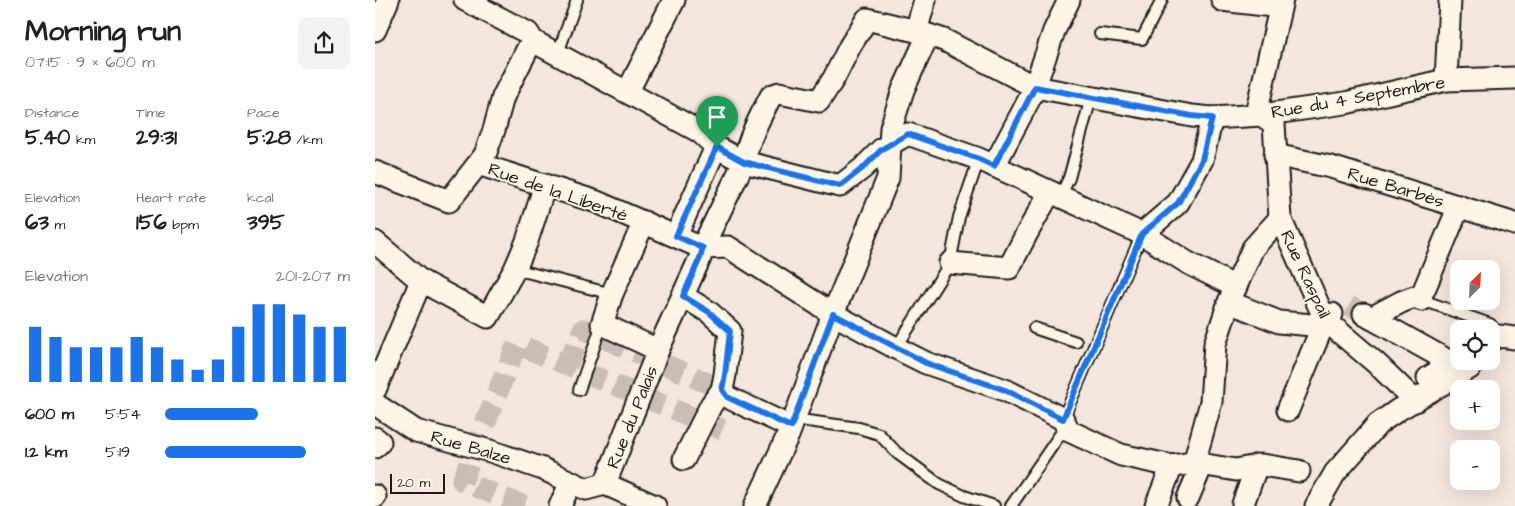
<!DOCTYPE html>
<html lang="en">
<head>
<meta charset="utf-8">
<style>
  body { margin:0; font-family:"Architects Daughter",sans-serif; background:#f2f2f2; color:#202124; height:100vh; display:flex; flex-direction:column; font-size:19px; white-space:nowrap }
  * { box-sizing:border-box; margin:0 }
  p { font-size:16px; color:#757577 }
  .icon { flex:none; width:28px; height:28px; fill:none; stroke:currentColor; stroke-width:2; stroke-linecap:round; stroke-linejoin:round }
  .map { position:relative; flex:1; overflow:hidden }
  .sheet { display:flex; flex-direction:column; background:#fff; width:375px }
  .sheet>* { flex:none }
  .needle { width:32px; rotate:24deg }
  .tools { position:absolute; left:1075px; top:260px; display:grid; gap:10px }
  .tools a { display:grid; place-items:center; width:50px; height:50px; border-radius:10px; background:#fff; box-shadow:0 5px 20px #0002; font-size:25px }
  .scale { position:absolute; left:15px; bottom:12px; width:55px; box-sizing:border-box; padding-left:5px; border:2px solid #1c1c1c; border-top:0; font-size:14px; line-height:18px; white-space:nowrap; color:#1c1c1c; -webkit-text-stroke:4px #fcf5e5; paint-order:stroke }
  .pin { position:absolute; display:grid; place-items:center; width:42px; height:42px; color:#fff; margin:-51px -21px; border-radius:50% 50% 50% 0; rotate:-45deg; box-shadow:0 0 5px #0007 }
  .pin .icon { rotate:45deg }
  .round { display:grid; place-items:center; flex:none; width:52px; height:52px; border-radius:10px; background:#f2f2f2 }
  .overview { display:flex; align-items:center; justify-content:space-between; height:85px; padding:0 25px }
  h1 { font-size:28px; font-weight:800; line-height:38px }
  .stats { display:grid; grid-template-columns:repeat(3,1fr); gap:8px; height:85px; padding:5px 25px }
  .stats div { display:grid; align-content:center }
  .stats b { font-size:21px; font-weight:800 }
  .stats small { font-size:14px; font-weight:400 }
  .stats p { font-size:14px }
  .chart { height:140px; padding:10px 25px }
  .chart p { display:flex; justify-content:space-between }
  .chart svg { width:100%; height:90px; margin-top:5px; stroke:#1a73e8; stroke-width:6 }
  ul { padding:0 25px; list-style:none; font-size:16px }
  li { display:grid; grid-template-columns:80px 60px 1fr; align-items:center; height:38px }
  li i { height:12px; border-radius:6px; background:#1a73e8 }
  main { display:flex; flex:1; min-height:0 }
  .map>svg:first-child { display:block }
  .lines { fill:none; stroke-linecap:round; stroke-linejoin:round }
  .street-tunnel { stroke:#c9bdb6; stroke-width:21; stroke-dasharray:21 11; stroke-linecap:butt }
  .lane-casing { stroke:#1c1c1c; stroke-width:14 }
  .street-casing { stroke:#1c1c1c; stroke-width:25 }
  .lane { stroke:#fcf5e5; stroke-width:10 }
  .street { stroke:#fcf5e5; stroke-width:21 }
  .route-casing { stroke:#fff; stroke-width:10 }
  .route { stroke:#1a73e8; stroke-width:6 }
  .labels { text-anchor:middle; stroke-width:4; stroke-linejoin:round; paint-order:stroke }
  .street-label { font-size:18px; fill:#1c1c1c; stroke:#fcf5e5 }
</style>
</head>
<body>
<main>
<section class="sheet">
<div class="overview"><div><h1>Morning run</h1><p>07:15 · 9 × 600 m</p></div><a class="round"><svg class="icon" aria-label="share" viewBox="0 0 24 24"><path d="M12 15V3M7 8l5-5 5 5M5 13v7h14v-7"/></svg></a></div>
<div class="stats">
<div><p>Distance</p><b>5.40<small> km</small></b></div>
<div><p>Time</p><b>29:31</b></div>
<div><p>Pace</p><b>5:28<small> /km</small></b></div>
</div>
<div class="stats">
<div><p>Elevation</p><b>63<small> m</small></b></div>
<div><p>Heart rate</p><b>156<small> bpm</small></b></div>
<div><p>kcal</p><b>395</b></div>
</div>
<div class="chart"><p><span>Elevation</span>201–207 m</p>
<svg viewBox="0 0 160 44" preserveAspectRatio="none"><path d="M5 44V17M15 44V22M25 44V27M35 44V27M45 44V27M55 44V22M65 44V27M75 44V33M85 44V38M95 44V33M105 44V17M115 44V6M125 44V6M135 44V11M145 44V17M155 44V17"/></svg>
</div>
<ul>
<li><b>600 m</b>5:54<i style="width:50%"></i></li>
<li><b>1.2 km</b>5:19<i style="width:76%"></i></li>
</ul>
</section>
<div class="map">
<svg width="1140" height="506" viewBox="0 0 1140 506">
  <rect width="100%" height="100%" fill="#f4e5dd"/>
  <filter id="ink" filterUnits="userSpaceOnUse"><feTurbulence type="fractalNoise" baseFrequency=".02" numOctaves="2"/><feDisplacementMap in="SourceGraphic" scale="10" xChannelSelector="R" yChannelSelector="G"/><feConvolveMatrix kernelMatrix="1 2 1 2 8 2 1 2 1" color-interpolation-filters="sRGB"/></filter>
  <g filter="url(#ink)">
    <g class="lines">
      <g class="street-tunnel">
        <polyline points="974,306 989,314"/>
        <polyline points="192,365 208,329 344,388 335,408"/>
        <polyline points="149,506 87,481 142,344 355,433"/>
      </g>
      <defs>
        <g id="lane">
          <polyline points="725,34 767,39 787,0"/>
          <polyline points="183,53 202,0"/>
          <polyline points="685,197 694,178 716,98"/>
          <polyline points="140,269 237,294"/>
          <polyline points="1047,300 1115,324 1124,336"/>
          <polyline points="659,328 701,342"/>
          <polyline points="521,348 575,263 584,217 604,159"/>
          <polyline points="204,390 227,324"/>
          <polyline points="418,419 484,428 504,434 522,453 564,484 589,496 619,506"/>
          <polyline points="636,506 686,433 688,419 767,234"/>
        </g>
        <g id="street">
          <polyline points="90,0 153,33 158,41 325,132 341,147 369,162 465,186 488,168 507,149 533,134 604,159 767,234 813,263 861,287"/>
          <polyline points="847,0 905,7"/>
          <polyline points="907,0 883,105 887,115 899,124 905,218 950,320 1002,364 1040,401"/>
          <polyline points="0,30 13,0"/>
          <polyline points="541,31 550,0"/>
          <polyline points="1071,80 1075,0"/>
          <polyline points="253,91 299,0"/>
          <polyline points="900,155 956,167 1140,224"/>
          <polyline points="103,164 222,202 327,248 325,258 283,350 227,324 237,294 269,222"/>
          <polyline points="619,166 658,92 679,31 694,0"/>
          <polyline points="0,172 74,201 110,155 119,130 128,97 153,48 158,41"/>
          <polyline points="767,234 803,203 827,160 837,118"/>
          <polyline points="301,236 341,147"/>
          <polyline points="0,242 46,281 113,317 140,269 152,241 170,185"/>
          <polyline points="575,263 634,268 651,235 675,192"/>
          <polyline points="1049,290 1084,206"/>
          <polyline points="308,296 334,312 355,331 350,375 347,390 352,397 416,427"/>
          <polyline points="854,302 904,322 937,325 950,320"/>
          <polyline points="989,314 1077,363 1053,378"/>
          <polyline points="996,318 1026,302 1039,297 1047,300"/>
          <polyline points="1116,340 1124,336 1140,338"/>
          <polyline points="0,390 46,281"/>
          <polyline points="0,404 41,431 115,451 168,469 211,489 230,484 280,506"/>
          <polyline points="913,410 950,320 957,314"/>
          <polyline points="0,438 5,442 0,447"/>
          <polyline points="309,459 336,405 347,390"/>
          <polyline points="819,463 836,402 840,344 854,302 878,248 905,218"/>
          <path d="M924,471L887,465L861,470L819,463L797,466L746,455L694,431L688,419L630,390L551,363L521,348L458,314L353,247L327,248L369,162C373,139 385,117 396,96L404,93L444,101L459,78L475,46L492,19L541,31L569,40L660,87L817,116L837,118L887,115L970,103L1071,80L1140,78"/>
          <polyline points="230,484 283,350"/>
          <polyline points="0,496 0,497"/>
          <polyline points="813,498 827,465"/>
          <polyline points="868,504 882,465"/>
          <polyline points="185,506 196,482"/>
          <polyline points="380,506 414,433 458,314 513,178 516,128 528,90 553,35"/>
          <polyline points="781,506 797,466"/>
          <polyline points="941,506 960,473 1003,424 1023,410 1095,368 1100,361"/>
        </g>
      </defs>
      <use href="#lane" class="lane-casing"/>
      <use href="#street" class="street-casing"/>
      <use href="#lane" class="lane"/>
      <use href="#street" class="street"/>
    </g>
  </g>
  <g class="lines" filter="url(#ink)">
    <defs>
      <polygon id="route" points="660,87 817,116 837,118 827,160 803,203 767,234 688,419 630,390 551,363 458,314 416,427 352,397 347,390 350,375 355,331 334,312 308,296 325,258 328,248 301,236 342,147 369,162 465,186 488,168 507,149 533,134 604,159 619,166"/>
    </defs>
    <use href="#route" class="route-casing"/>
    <use href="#route" class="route"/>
  </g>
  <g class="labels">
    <g class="street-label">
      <text transform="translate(983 97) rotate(-10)" y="6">Rue du 4 Septembre</text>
      <text transform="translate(1021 187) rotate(17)" y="6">Rue Barbès</text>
      <text transform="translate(183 192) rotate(19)" y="6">Rue de la Liberté</text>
      <text transform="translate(931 274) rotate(65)" y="6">Rue Raspail</text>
      <text transform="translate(257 417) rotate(-68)" y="6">Rue du Palais</text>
      <text transform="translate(96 447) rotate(16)" y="6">Rue Balze</text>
    </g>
  </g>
</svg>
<div class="tools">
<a><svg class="needle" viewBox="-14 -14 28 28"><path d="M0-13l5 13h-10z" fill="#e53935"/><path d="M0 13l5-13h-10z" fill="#757577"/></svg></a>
<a><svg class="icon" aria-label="locate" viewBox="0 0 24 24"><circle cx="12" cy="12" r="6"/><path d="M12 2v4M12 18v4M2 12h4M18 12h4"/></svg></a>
<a>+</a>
<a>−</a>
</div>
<div class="scale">20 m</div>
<div class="pin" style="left:342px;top:147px;background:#1e9e55"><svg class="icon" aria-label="arrive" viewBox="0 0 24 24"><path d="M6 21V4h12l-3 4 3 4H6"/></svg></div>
</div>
</main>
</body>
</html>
